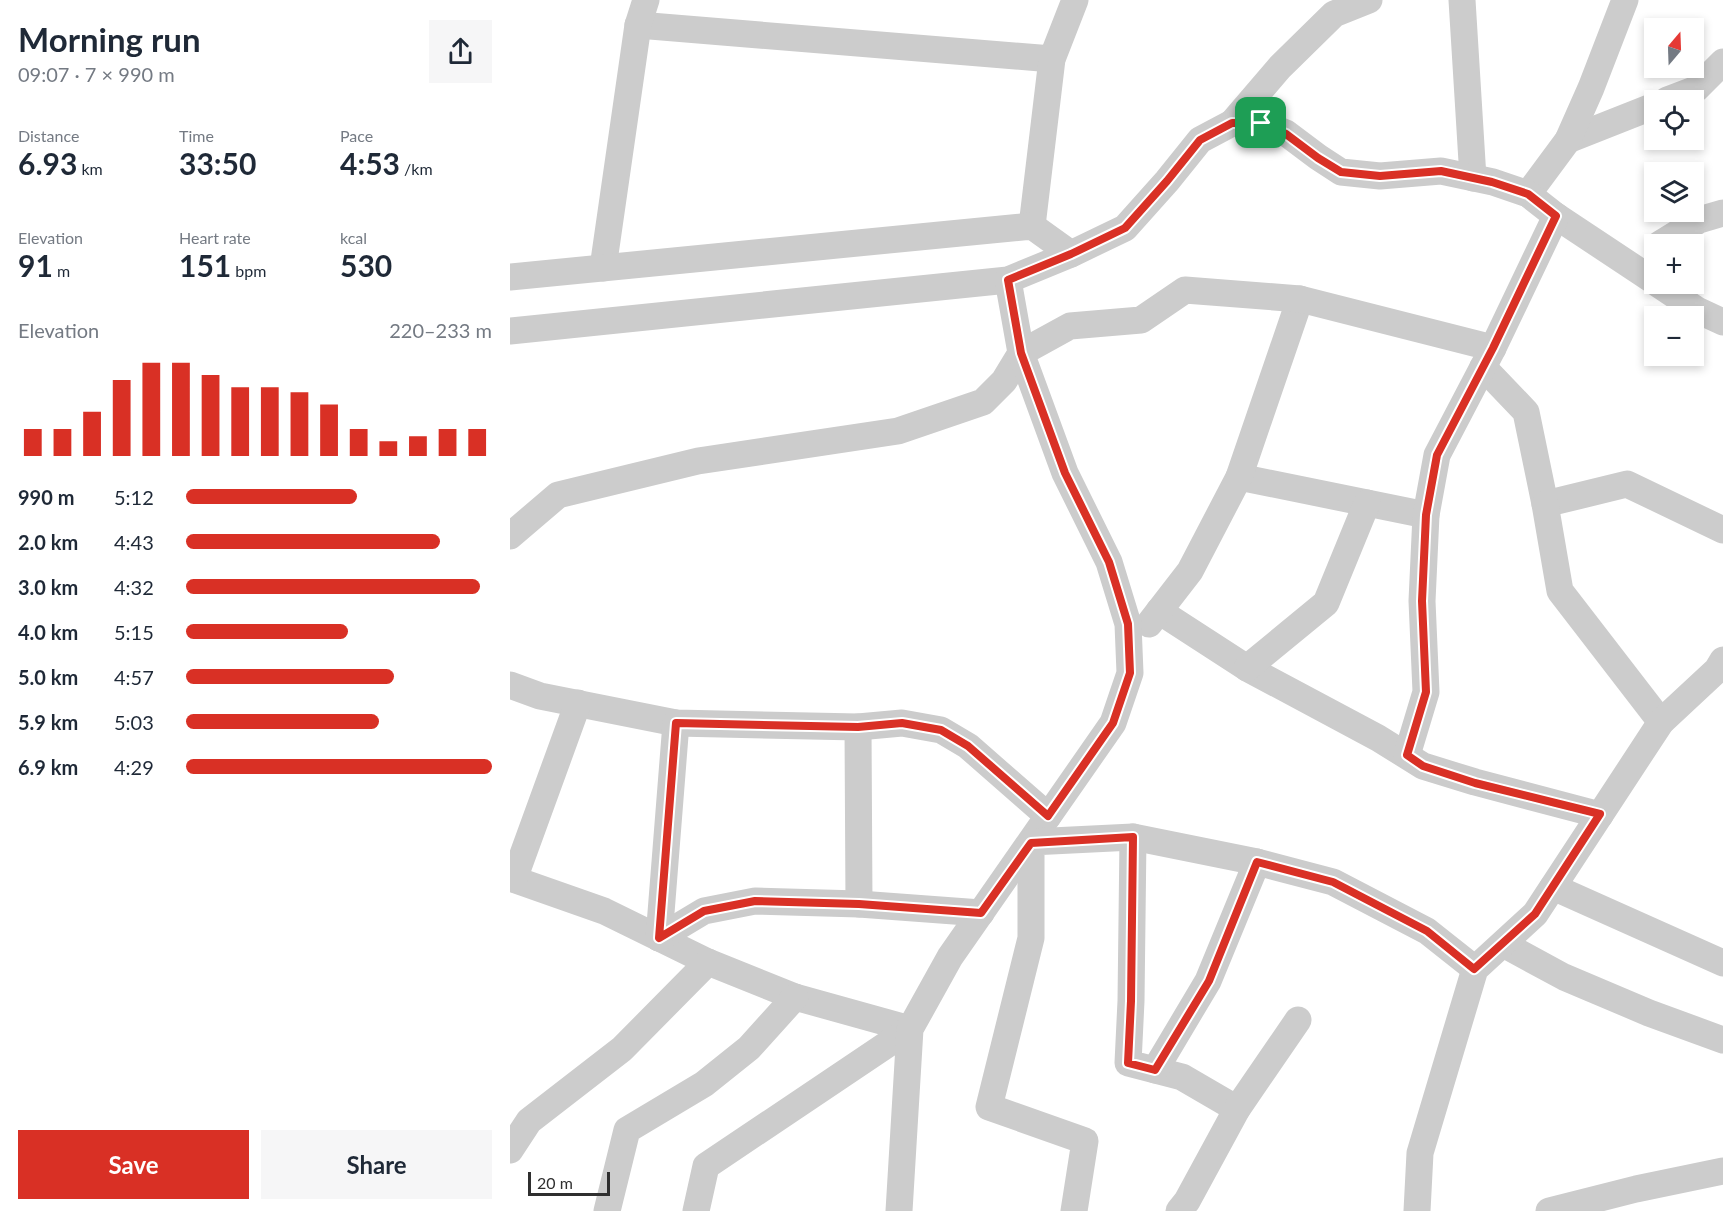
<!DOCTYPE html>
<html lang="en">
<head>
<meta charset="utf-8">
<style>
  body { margin:0; font-family:Lato,sans-serif; background:#f6f6f7; color:#1f2937; height:100vh; display:flex; flex-direction:column; font-size:22px; white-space:nowrap }
  * { box-sizing:border-box; margin:0 }
  p { font-size:20px; color:#747a83 }
  .icon { flex:none; width:33px; height:33px; fill:none; stroke:currentColor; stroke-width:2; stroke-linecap:round; stroke-linejoin:round }
  .map { position:relative; flex:1; overflow:hidden }
  .sheet { display:flex; flex-direction:column; background:#fff; width:510px }
  .sheet>* { flex:none }
  .needle { width:39px; rotate:19deg }
  .tools { position:absolute; left:1134px; top:18px; display:grid; gap:12px }
  .tools a { display:grid; place-items:center; width:60px; height:60px; border-radius:0px; background:#fff; box-shadow:0 3px 9px #0003; font-size:30px }
  .scale { position:absolute; left:18px; bottom:15px; width:82px; box-sizing:border-box; padding-left:6px; border:3px solid #2f2f2f; border-top:0; font-size:16px; line-height:21px; white-space:nowrap; color:#2f2f2f; -webkit-text-stroke:4px #fff; paint-order:stroke }
  .pin { position:absolute; display:grid; place-items:center; width:51px; height:51px; color:#fff; margin:-26px; border-radius:12px; box-shadow:0 3px 9px #0006 }
  .round { display:grid; place-items:center; flex:none; width:63px; height:63px; border-radius:0px; background:#f6f6f7 }
  .summary { display:flex; align-items:center; justify-content:space-between; height:102px; padding:0 18px }
  h1 { font-size:33px; font-weight:700; line-height:45px }
  .stats { display:grid; grid-template-columns:repeat(3,1fr); gap:9px; height:102px; padding:6px 18px }
  .stats div { display:grid; align-content:center }
  .stats b { font-size:30px; font-weight:700 }
  .stats small { font-size:16px; font-weight:400 }
  .stats p { font-size:16px }
  .chart { height:168px; padding:12px 18px }
  .chart p { display:flex; justify-content:space-between }
  .chart svg { width:100%; height:108px; margin-top:6px; stroke:#d93025; stroke-width:6 }
  .action { display:flex; gap:12px; margin-top:auto; padding:12px 18px }
  .action a { flex:1; height:69px; border-radius:0px; background:#d93025; color:#fff; font-size:24px; font-weight:700; line-height:69px; text-align:center }
  .action a+a { background:#f6f6f7; color:#1f2937 }
  ul { padding:0 18px; list-style:none; font-size:20px }
  li { display:grid; grid-template-columns:96px 72px 1fr; align-items:center; height:45px }
  li i { height:15px; border-radius:8px; background:#d93025 }
  main { display:flex; flex:1; min-height:0 }
  .map>svg:first-child { display:block }
  .lines { fill:none; stroke-linecap:round; stroke-linejoin:round }
  .minor { stroke:#ccc; stroke-width:27 }
  .route-casing { stroke:#fff; stroke-width:12 }
  .route { stroke:#d93025; stroke-width:8 }
</style>
</head>
<body>
<main>
<section class="sheet">
<div class="summary"><div><h1>Morning run</h1><p>09:07 · 7 × 990 m</p></div><a class="round"><svg class="icon" aria-label="share" viewBox="0 0 24 24"><path d="M12 15V3M7 8l5-5 5 5M5 13v7h14v-7"/></svg></a></div>
<div class="stats">
<div><p>Distance</p><b>6.93<small> km</small></b></div>
<div><p>Time</p><b>33:50</b></div>
<div><p>Pace</p><b>4:53<small> /km</small></b></div>
</div>
<div class="stats">
<div><p>Elevation</p><b>91<small> m</small></b></div>
<div><p>Heart rate</p><b>151<small> bpm</small></b></div>
<div><p>kcal</p><b>530</b></div>
</div>
<div class="chart"><p><span>Elevation</span>220–233 m</p>
<svg viewBox="0 0 160 44" preserveAspectRatio="none"><path d="M5 44V33M15 44V33M25 44V26M35 44V13M45 44V6M55 44V6M65 44V11M75 44V16M85 44V16M95 44V18M105 44V23M115 44V33M125 44V38M135 44V36M145 44V33M155 44V33"/></svg>
</div>
<ul>
<li><b>990 m</b>5:12<i style="width:56%"></i></li>
<li><b>2.0 km</b>4:43<i style="width:83%"></i></li>
<li><b>3.0 km</b>4:32<i style="width:96%"></i></li>
<li><b>4.0 km</b>5:15<i style="width:53%"></i></li>
<li><b>5.0 km</b>4:57<i style="width:68%"></i></li>
<li><b>5.9 km</b>5:03<i style="width:63%"></i></li>
<li><b>6.9 km</b>4:29<i style="width:100%"></i></li>
</ul>
<div class="action"><a>Save</a><a>Share</a></div>
</section>
<div class="map">
<svg width="1213" height="1211" viewBox="0 0 1213 1211">
  <rect width="100%" height="100%" fill="#fff"/>
  <g class="lines">
    <g class="minor">
      <polyline points="952,0 963,178"/>
      <polyline points="128,25 542,59"/>
      <polyline points="1157,100 1186,89 1213,62"/>
      <polyline points="722,123 770,67 824,14 859,0"/>
      <polyline points="1058,140 1144,106"/>
      <polyline points="1018,194 1058,140 1081,88 1115,0"/>
      <polyline points="522,226 542,59 565,0"/>
      <polyline points="1150,244 1189,220 1213,213"/>
      <polyline points="561,254 615,228 657,181 690,140 722,123 751,123 776,133 808,157 831,172 870,176 931,171 983,182 1018,194 1046,216 1144,281"/>
      <polyline points="93,268 128,25 136,0"/>
      <polyline points="0,277 522,226 561,254 498,280 0,331"/>
      <polyline points="1148,284 1187,310 1213,322"/>
      <polyline points="973,367 1016,412 1035,504 1117,484 1213,530"/>
      <polyline points="729,477 916,515"/>
      <polyline points="1035,504 1050,591 1151,722"/>
      <polyline points="0,536 48,495 188,461 388,431 473,402 494,381 511,353 498,280"/>
      <polyline points="649,611 737,668 868,738 913,766 965,782 1090,815"/>
      <polyline points="639,624 680,571 729,477 790,299"/>
      <polyline points="737,668 816,603 857,503"/>
      <polyline points="0,685 30,696 166,723 348,727 392,723 431,730 458,746 538,816"/>
      <polyline points="348,727 349,904"/>
      <polyline points="897,755 916,692 912,601 916,515 927,455 983,348 1046,216"/>
      <polyline points="623,837 621,1001 618,1063 672,1077 727,1109"/>
      <polyline points="0,878 94,911 198,962 285,997 400,1029"/>
      <polyline points="4,879 68,703"/>
      <polyline points="1043,887 1213,963"/>
      <polyline points="149,938 194,911 245,901 349,904 471,913"/>
      <polyline points="149,938 166,723"/>
      <polyline points="993,944 1054,977 1139,1013 1213,1040"/>
      <polyline points="645,1070 698,981 747,862"/>
      <polyline points="0,1150 19,1121 112,1049 198,962"/>
      <polyline points="97,1211 117,1130 194,1084 239,1048 285,997"/>
      <polyline points="186,1211 196,1166 400,1029"/>
      <polyline points="389,1211 400,1029 440,957 603,723 620,673 618,624 599,562 555,473 511,353 560,326 631,320 675,290 790,299 983,348"/>
      <polyline points="564,1211 575,1141 479,1107 521,938 521,842 623,837 747,862 823,882 917,931 965,969"/>
      <polyline points="669,1211 677,1201 727,1109 788,1020"/>
      <polyline points="907,1211 910,1153 965,969 1025,914 1151,722 1207,670 1213,660"/>
      <polyline points="1039,1211 1126,1189 1213,1171"/>
    </g>
  </g>
  <g class="lines">
    <defs>
      <polygon id="route" points="722,123 751,123 776,134 808,158 831,172 870,176 931,171 982,182 1018,194 1046,216 983,348 927,455 916,515 912,601 916,692 897,755 913,766 965,783 1090,814 1025,914 964,969 917,931 823,882 747,862 699,981 645,1070 618,1063 621,1001 623,837 521,843 471,913 349,904 245,901 194,911 149,938 166,723 348,727 392,723 431,730 458,746 538,816 603,723 620,673 618,624 599,562 555,473 511,353 498,280 561,254 615,228 657,181 690,140"/>
    </defs>
    <use href="#route" class="route-casing"/>
    <use href="#route" class="route"/>
  </g>
</svg>
<div class="tools">
<a><svg class="needle" viewBox="-14 -14 28 28"><path d="M0-13l5 13h-10z" fill="#e53935"/><path d="M0 13l5-13h-10z" fill="#747a83"/></svg></a>
<a><svg class="icon" aria-label="locate" viewBox="0 0 24 24"><circle cx="12" cy="12" r="6"/><path d="M12 2v4M12 18v4M2 12h4M18 12h4"/></svg></a>
<a><svg class="icon" aria-label="layers" viewBox="0 0 24 24"><path d="M12 4l9 5-9 5-9-5zM3 14l9 5 9-5"/></svg></a>
<a>+</a>
<a>−</a>
</div>
<div class="scale">20 m</div>
<div class="pin" style="left:751px;top:123px;background:#1e9e55"><svg class="icon" aria-label="arrive" viewBox="0 0 24 24"><path d="M6 21V4h12l-3 4 3 4H6"/></svg></div>
</div>
</main>
</body>
</html>
